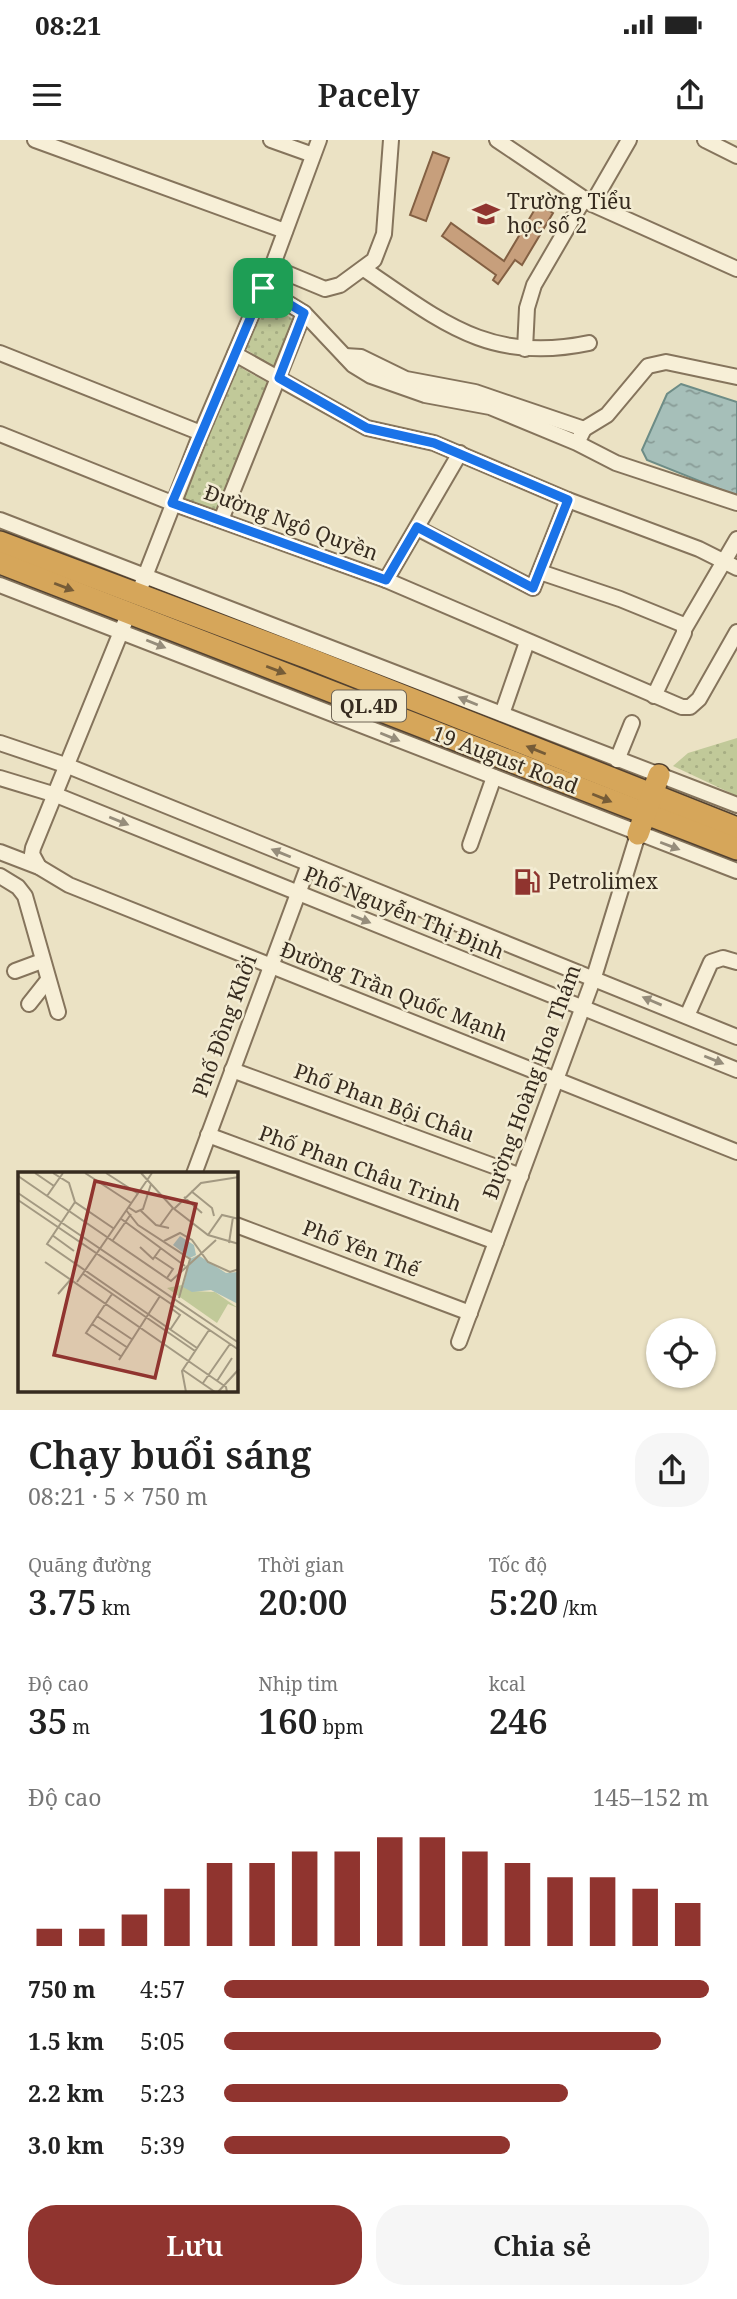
<!DOCTYPE html>
<html lang="vi">
<head>
<meta charset="utf-8">
<style>
  body { margin:0; font-family:"Noto Serif",serif; background:#f6f6f6; color:#222; height:100vh; display:flex; flex-direction:column; font-size:26px; white-space:nowrap }
  * { box-sizing:border-box; margin:0 }
  p { font-size:23px; color:#767676 }
  .icon { flex:none; width:38px; height:38px; fill:none; stroke:currentColor; stroke-width:2; stroke-linecap:round; stroke-linejoin:round }
  .map { position:relative; height:1270px; overflow:hidden }
  .panel { display:flex; flex-direction:column; background:#fff; flex:1 }
  .panel>* { flex:none }
  .buttons { position:absolute; left:646px; top:1178px; display:grid; gap:14px }
  .buttons a { display:grid; place-items:center; width:70px; height:70px; border-radius:50%; background:#fff; box-shadow:0 2px 5px #0004; font-size:35px }
  .pin { position:absolute; display:grid; place-items:center; width:60px; height:60px; color:#fff; margin:-30px; border-radius:14px; box-shadow:0 4px 10px #0006 }
  .round { display:grid; place-items:center; flex:none; width:74px; height:74px; border-radius:28px; background:#f6f6f6 }
  .headline { display:flex; align-items:center; justify-content:space-between; height:119px; padding:0 28px }
  h1 { font-size:38px; font-weight:600; line-height:52px }
  .metrics { display:grid; grid-template-columns:repeat(3,1fr); gap:10px; height:119px; padding:7px 28px }
  .metrics div { display:grid; align-content:center }
  .metrics b { font-size:35px; font-weight:600 }
  .metrics small { font-size:19px; font-weight:400 }
  .metrics p { font-size:19px }
  .chart { height:196px; padding:14px 28px }
  .chart p { display:flex; justify-content:space-between }
  .chart svg { width:100%; height:126px; margin-top:7px; stroke:#90342f; stroke-width:6 }
  .action { display:flex; gap:14px; margin-top:auto; padding:14px 28px }
  .action a { flex:1; height:80px; border-radius:28px; background:#90342f; color:#fff; font-size:28px; font-weight:600; line-height:80px; text-align:center }
  .action a+a { background:#f6f6f6; color:#222 }
  ul { padding:0 28px; list-style:none; font-size:23px }
  li { display:grid; grid-template-columns:112px 84px 1fr; align-items:center; height:52px }
  li i { height:18px; border-radius:9px; background:#90342f }
  .status { display:flex; justify-content:space-between; align-items:center; height:49px; padding:0 35px; background:#fff; direction:ltr }
  .status svg { height:19px; fill:currentColor }
  header { display:flex; justify-content:space-between; align-items:center; height:91px; padding:0 28px; background:#fff; font-size:32px; font-weight:600 }
  .map>svg:first-child { display:block }
  .park { fill:url(#park-dots) }
  .water { fill:url(#water-ripples); stroke:#6d8c86; stroke-width:2 }
  .building { fill:#c79f7c; stroke:#836043; stroke-width:2 }
  .lines { fill:none; stroke-linecap:round; stroke-linejoin:round }
  .minor-casing { stroke:#85745c; stroke-width:18 }
  .highway-casing { stroke:#534230; stroke-width:24 }
  .minor { stroke:#f7efd7; stroke-width:14 }
  .highway { stroke:#d6a65a; stroke-width:21 }
  .oneway { fill:#765c37 }
  .oneway2 { fill:#968d7b }
  .route-casing { stroke:#fff; stroke-width:14 }
  .route { stroke:#1a73e8; stroke-width:9 }
  .labels { text-anchor:middle; stroke-width:5; stroke-linejoin:round; paint-order:stroke }
  .shield { fill:#f3ecd3; stroke:#6f6555; stroke-width:2 }
  .shield-label { font-size:19px; font-weight:bold; fill:#362b1f }
  .poi-label { font-size:21px; fill:#362b1f; stroke:#f3ecd3; text-anchor:start }
  .street-label { font-size:21px; fill:#362b1f; stroke:#f3ecd3 }
  .inset-road { fill:none; stroke:#a39982; stroke-width:2 }
  .view { fill:#90342f; fill-opacity:0.15; stroke:#90342f; stroke-width:3.5 }
  .inset-edge { fill:none; stroke:#362b1f; stroke-width:3.5 }
</style>
</head>
<body>
<div class="status"><b>08:21</b><svg viewBox="0 0 49 12"><path d="M0 12V9h3v3zM5 12V6h3v6zM10 12V3h3v9zM15 12V0h3v12zM26 1h20v11H26zM47 4h2v5h-2z"/></svg></div>
<header><svg class="icon" aria-label="menu" viewBox="0 0 24 24"><path d="M4 6h16M4 12h16M4 18h16"/></svg>Pacely<svg class="icon" aria-label="share" viewBox="0 0 24 24"><path d="M12 15V3M7 8l5-5 5 5M5 13v7h14v-7"/></svg></header>
<div class="map">
<svg width="737" height="1270" viewBox="0 0 737 1270">
  <defs>
    <pattern id="park-dots" width="8" height="8" patternUnits="userSpaceOnUse" patternTransform="scale(1.75)"><rect width="8" height="8" fill="#c1c999"/><path d="M2 2h.1M6 6h.1" fill="none" stroke="#a6ad83" stroke-width="1.8" stroke-linecap="round"/></pattern>
    <pattern id="water-ripples" width="26" height="14" patternUnits="userSpaceOnUse" patternTransform="scale(1.75)"><rect width="26" height="14" fill="#a6bfb9"/><path d="M2 4q2-2 4 0t4 0M15 11q2-2 4 0t4 0" fill="none" stroke="#889b96"/></pattern>
  </defs>
  <rect width="100%" height="100%" fill="#ebe2c4"/>
  <g class="park">
    <polygon points="263,159 294,180 273,229 245,208"/>
    <polygon points="236,225 270,244 219,377 181,362"/>
    <polygon points="737,598 737,656 673,626 688,613"/>
  </g>
  <polygon class="water" points="681,244 737,262 737,356 647,320 642,310 667,254"/>
  <g class="building">
    <polygon points="433,12 449,18 426,81 410,75"/>
    <polygon points="538,64 553,73 522,125 515,120 498,144 493,140 496,135 442,96 451,83 504,121"/>
  </g>
  <g class="lines">
    <defs>
      <g id="minor">
        <polyline points="35,0 285,91"/>
        <polyline points="271,0 313,15"/>
        <polyline points="497,0 592,64 737,129"/>
        <polyline points="705,0 737,16"/>
        <polyline points="592,64 629,0"/>
        <polyline points="272,127 325,149 340,145 374,120 384,94 391,0"/>
        <path d="M364,129C442,182 490,224 589,203"/>
        <polyline points="263,148 304,173 353,225 371,236 425,255 490,267 577,303 616,323 737,363"/>
        <polyline points="525,209 527,168 534,145 584,59"/>
        <polyline points="0,213 201,293"/>
        <polyline points="235,214 367,288 434,303 568,360 699,409 737,428"/>
        <polyline points="345,216 361,217 406,239 475,252 584,289"/>
        <polyline points="0,294 172,363 386,440 682,567 690,567 699,559 737,492"/>
        <polyline points="580,297 584,289 607,275 648,226 666,222 737,237"/>
        <polyline points="0,380 737,665"/>
        <polyline points="221,380 304,173"/>
        <polyline points="417,388 533,448 568,360"/>
        <polyline points="540,432 620,459 684,485 684,493 654,556"/>
        <polyline points="386,440 460,313"/>
        <polyline points="142,444 201,293 272,127 319,0"/>
        <polyline points="0,445 737,731"/>
        <polyline points="685,488 737,399"/>
        <polyline points="502,574 527,502"/>
        <polyline points="0,603 68,626 737,897"/>
        <polyline points="617,620 632,583"/>
        <polyline points="0,638 56,655 737,930"/>
        <polyline points="470,705 494,637"/>
        <polyline points="0,712 39,727 69,745 737,1012"/>
        <polyline points="39,727 32,714 33,708 125,482"/>
        <polyline points="0,736 18,747 25,756 58,872"/>
        <polyline points="15,831 42,821"/>
        <polyline points="29,864 48,840"/>
        <polyline points="687,876 711,822 723,818 737,822"/>
        <polyline points="232,930 521,1036"/>
        <polyline points="208,995 496,1102"/>
        <polyline points="194,1034 309,724"/>
        <polyline points="236,1085 470,1173"/>
        <polyline points="459,1202 594,837 638,694"/>
      </g>
      <g id="highway">
        <polyline points="0,402 308,518 737,688"/>
        <polyline points="0,423 737,709"/>
        <polyline points="638,694 659,635"/>
      </g>
    </defs>
    <use href="#minor" class="minor-casing"/>
    <use href="#highway" class="highway-casing"/>
    <use href="#minor" class="minor"/>
    <use href="#highway" class="highway"/>
  </g>
  <defs><path id="oneway-solid" d="M-6-.8H1V-3.2L6.5 0L1 3.2V.8H-6Z" transform="scale(1.75)"/></defs>
  <g class="oneway">
    <use href="#oneway-solid" transform="translate(64 447) rotate(21)"/>
    <use href="#oneway-solid" transform="translate(276 530) rotate(21)"/>
    <use href="#oneway-solid" transform="translate(536 610) rotate(-158)"/>
    <use href="#oneway-solid" transform="translate(602 658) rotate(22)"/>
  </g>
  <g class="oneway2">
    <use href="#oneway-solid" transform="translate(156 504) rotate(22)"/>
    <use href="#oneway-solid" transform="translate(468 561) rotate(-158)"/>
    <use href="#oneway-solid" transform="translate(390 597) rotate(22)"/>
    <use href="#oneway-solid" transform="translate(119 681) rotate(22)"/>
    <use href="#oneway-solid" transform="translate(670 706) rotate(21)"/>
    <use href="#oneway-solid" transform="translate(281 713) rotate(-158)"/>
    <use href="#oneway-solid" transform="translate(361 779) rotate(22)"/>
    <use href="#oneway-solid" transform="translate(652 861) rotate(-157)"/>
    <use href="#oneway-solid" transform="translate(714 920) rotate(22)"/>
  </g>
  <g class="lines">
    <defs>
      <polygon id="route" points="263,148 304,173 279,238 367,288 434,303 568,360 533,448 417,387 386,440 172,363"/>
    </defs>
    <use href="#route" class="route-casing"/>
    <use href="#route" class="route"/>
  </g>
  <defs>
    <symbol id="school-bare" viewBox="-9 -9 18 18"><path d="M0-5L7-2L0 1L-7-2ZM-4 1L0 2.5L4 1V4Q0 6-4 4Z" fill="#90342f" stroke="#f3ecd3" stroke-width="2.5" paint-order="stroke"/></symbol>
    <symbol id="fuel-bare" viewBox="-9 -9 18 18"><path d="M-5.5-6h7V0h2V4h1.3V-2.5L3-4.5l.8-.8L6-3V5H2.5V1h-1V6h-7ZM-4.2-4.7v3.2H.2V-4.7Z" fill="#90342f" stroke="#f3ecd3" stroke-width="2.5" paint-order="stroke"/></symbol>
  </defs>
  <g fill-rule="evenodd">
    <use href="#school-bare" x="467" y="55" width="38" height="38"/>
    <use href="#fuel-bare" x="508" y="723" width="38" height="38"/>
  </g>
  <g class="labels">
    <rect class="shield" x="332" y="550.5" width="74" height="31" rx="5"/>
    <g class="shield-label">
      <text x="369" y="573">QL.4D</text>
    </g>
    <g class="poi-label">
      <text x="507" y="69">Trường Tiểu<tspan x="507" dy="24">học số 2</tspan></text>
      <text x="548" y="749">Petrolimex</text>
    </g>
    <g class="street-label">
      <text transform="translate(291 383) rotate(20)" y="7">Đường Ngô Quyền</text>
      <text transform="translate(505 620) rotate(21)" y="7">19 August Road</text>
      <text transform="translate(404 773) rotate(22)" y="7">Phố Nguyễn Thị Định</text>
      <text transform="translate(394 852) rotate(21)" y="7">Đường Trần Quốc Mạnh</text>
      <text transform="translate(225 886) rotate(-70)" y="7">Phố Đồng Khởi</text>
      <text transform="translate(532 942) rotate(-70)" y="7">Đường Hoàng Hoa Thám</text>
      <text transform="translate(384 963) rotate(20)" y="7">Phố Phan Bội Châu</text>
      <text transform="translate(360 1029) rotate(20)" y="7">Phố Phan Châu Trinh</text>
      <text transform="translate(361 1109) rotate(21)" y="7">Phố Yên Thế</text>
    </g>
  </g>
  <g transform="translate(18 1032)">
    <rect width="220" height="220" fill="#ebe2c4"/>
    <path d="M164,113L174,119L197,120L220,136L210,132L199,151L149,116Z" fill="#c1c999"/>
    <path d="M162,64L176,73L178,83L172,86L155,73ZM180,83L208,101L220,100V132L193,118L174,120L165,115L172,87Z" fill="#a6bfb9"/>
    <path class="inset-road" d="M17,1L36,14M35,1L51,11L57,30L95,56M67,1L113,31M88,1L119,21M123,1L155,36L190,63L221,72M0,4L153,109L198,68M173,19L194,36L196,44M0,21L221,171M29,24L45,1M166,25L184,41M0,28L221,178M57,30L29,72L179,176M110,35L118,40L125,37L133,12M156,37L183,11L221,5M108,38L120,53L172,87L161,126M122,38L138,53L151,56M102,46L167,94M142,54L155,36M34,63L56,79M190,63L204,43L221,47M95,68L113,42M146,69L162,61L174,68L190,90L212,100L221,97M211,71L215,45M122,75L135,87L143,76M137,85L155,97L149,106M27,90L208,215L209,220M64,101L177,179M59,110L134,1M40,122L54,106M94,122L68,161L104,185M79,144L115,168M74,152L110,176M152,158L162,143L154,137M101,188L142,124M165,198L197,220M199,209L214,186M185,211L212,172M168,220L164,199L191,158M200,220L221,197"/>
    <path class="view" d="M77,9L178,32L137,206L36,183Z"/>
    <rect width="220" height="220" class="inset-edge"/>
  </g>
</svg>
<div class="buttons">
<a><svg class="icon" aria-label="locate" viewBox="0 0 24 24"><circle cx="12" cy="12" r="6"/><path d="M12 2v4M12 18v4M2 12h4M18 12h4"/></svg></a>
</div>
<div class="pin" style="left:263px;top:148px;background:#1e9e55"><svg class="icon" aria-label="arrive" viewBox="0 0 24 24"><path d="M6 21V4h12l-3 4 3 4H6"/></svg></div>
</div>
<section class="panel">
<div class="headline"><div><h1>Chạy buổi sáng</h1><p>08:21 · 5 × 750 m</p></div><a class="round"><svg class="icon" aria-label="share" viewBox="0 0 24 24"><path d="M12 15V3M7 8l5-5 5 5M5 13v7h14v-7"/></svg></a></div>
<div class="metrics">
<div><p>Quãng đường</p><b>3.75<small> km</small></b></div>
<div><p>Thời gian</p><b>20:00</b></div>
<div><p>Tốc độ</p><b>5:20<small> /km</small></b></div>
</div>
<div class="metrics">
<div><p>Độ cao</p><b>35<small> m</small></b></div>
<div><p>Nhịp tim</p><b>160<small> bpm</small></b></div>
<div><p>kcal</p><b>246</b></div>
</div>
<div class="chart"><p><span>Độ cao</span>145–152 m</p>
<svg viewBox="0 0 160 44" preserveAspectRatio="none"><path d="M5 44V38M15 44V38M25 44V33M35 44V24M45 44V15M55 44V15M65 44V11M75 44V11M85 44V6M95 44V6M105 44V11M115 44V15M125 44V20M135 44V20M145 44V24M155 44V29"/></svg>
</div>
<ul>
<li><b>750 m</b>4:57<i style="width:100%"></i></li>
<li><b>1.5 km</b>5:05<i style="width:90%"></i></li>
<li><b>2.2 km</b>5:23<i style="width:71%"></i></li>
<li><b>3.0 km</b>5:39<i style="width:59%"></i></li>
</ul>
<div class="action"><a>Lưu</a><a>Chia sẻ</a></div>
</section>
</body>
</html>
